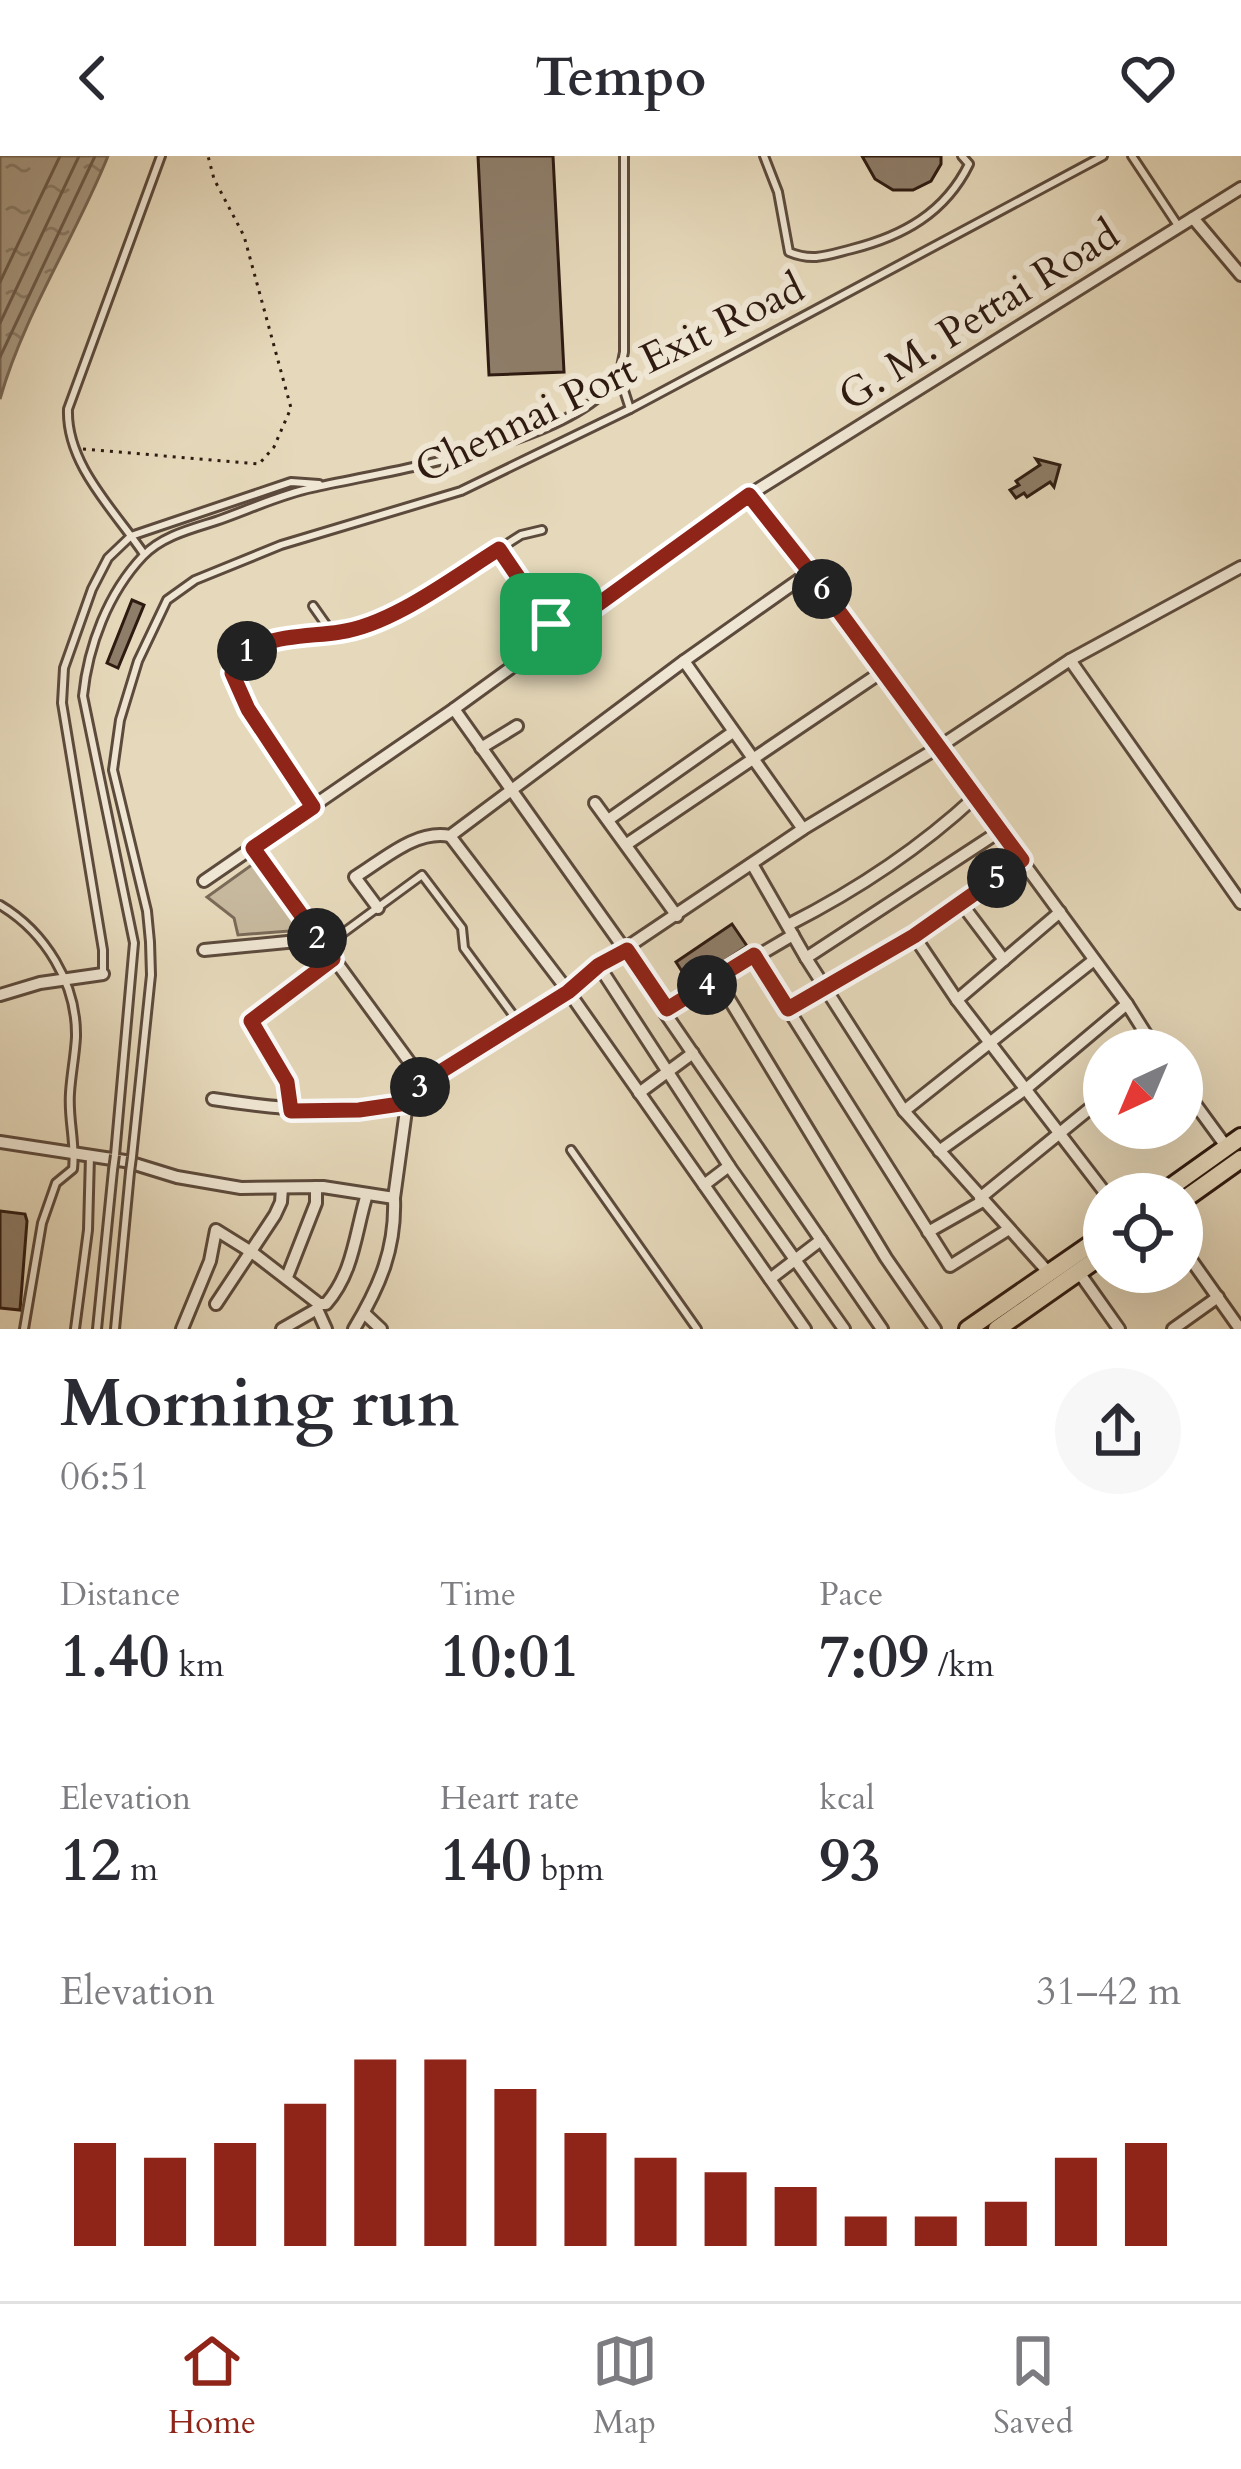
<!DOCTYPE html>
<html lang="en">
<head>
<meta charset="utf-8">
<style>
  body { margin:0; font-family:Cardo,serif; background:#f7f7f7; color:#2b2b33; height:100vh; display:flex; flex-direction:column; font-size:45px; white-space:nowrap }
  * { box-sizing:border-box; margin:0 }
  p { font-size:39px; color:#7c7c81 }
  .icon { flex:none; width:66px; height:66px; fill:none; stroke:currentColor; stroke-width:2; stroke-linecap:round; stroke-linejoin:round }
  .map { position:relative; height:1173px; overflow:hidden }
  .side { display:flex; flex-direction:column; background:#fff; flex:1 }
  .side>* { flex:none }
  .needle { width:78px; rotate:224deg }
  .tools { position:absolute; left:1083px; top:873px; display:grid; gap:24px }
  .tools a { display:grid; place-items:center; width:120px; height:120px; border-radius:50%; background:#fff; box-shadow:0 12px 48px #0002; font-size:60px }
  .pin { position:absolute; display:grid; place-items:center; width:102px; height:102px; color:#fff; margin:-51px; border-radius:24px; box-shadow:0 6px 18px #0006 }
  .km { position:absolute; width:60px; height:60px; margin:-30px; border-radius:50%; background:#222; color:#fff; font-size:33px; line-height:60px; text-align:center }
  .round { display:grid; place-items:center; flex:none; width:126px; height:126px; border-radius:63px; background:#f7f7f7 }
  .summary { display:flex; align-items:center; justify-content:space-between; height:204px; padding:0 60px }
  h1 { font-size:66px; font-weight:600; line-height:90px }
  .stats { display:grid; grid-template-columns:repeat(3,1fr); gap:18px; height:204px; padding:12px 60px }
  .stats div { display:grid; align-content:center }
  .stats b { font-size:60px; font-weight:600 }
  .stats small { font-size:33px; font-weight:400 }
  .stats p { font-size:33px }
  .chart { height:336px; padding:24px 60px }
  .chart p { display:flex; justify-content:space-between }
  .chart svg { width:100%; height:216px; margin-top:12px; stroke:#8f2418; stroke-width:6 }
  header { display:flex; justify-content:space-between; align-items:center; height:156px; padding:0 60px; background:#fff; font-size:54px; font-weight:600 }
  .tab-bar { display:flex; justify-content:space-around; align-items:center; height:168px; border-top:3px solid #e1e1e2; background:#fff; font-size:33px; color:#7c7c81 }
  .tab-bar a { display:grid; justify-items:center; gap:6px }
  .tab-bar .active { color:#8f2418 }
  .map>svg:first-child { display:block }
  .park { fill:#c7b99e; stroke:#7a6a58; stroke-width:3 }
  .water { fill:url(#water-ripples); stroke:#776654; stroke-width:3 }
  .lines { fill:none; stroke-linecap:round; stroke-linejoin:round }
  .shore { stroke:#6a5949; stroke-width:3 }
  .building { fill:#8e7d69; stroke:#2e1a11; stroke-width:3 }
  .service-casing { stroke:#5c4a3c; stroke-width:12 }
  .minor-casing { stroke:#5c4a3c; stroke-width:16 }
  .primary-casing { stroke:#2e1a11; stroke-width:22 }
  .path { stroke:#2e1a11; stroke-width:3; stroke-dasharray:3 6; stroke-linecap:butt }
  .service { stroke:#efe6d3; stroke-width:6 }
  .minor { stroke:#efe6d3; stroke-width:10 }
  .primary { stroke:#e6d9bb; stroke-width:16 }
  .service-bridge-casing { stroke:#5c4a3c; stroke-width:12; stroke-linecap:butt }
  .service-bridge { stroke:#efe6d3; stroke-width:6 }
  .route-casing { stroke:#fff; stroke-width:24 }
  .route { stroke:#8f2418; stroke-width:15 }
  .labels { text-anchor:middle; stroke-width:12; stroke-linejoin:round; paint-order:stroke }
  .street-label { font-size:42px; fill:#2e1a11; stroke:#efe6d3 }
</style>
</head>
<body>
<header><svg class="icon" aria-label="back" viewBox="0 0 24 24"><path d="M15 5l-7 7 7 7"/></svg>Tempo<svg class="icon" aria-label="heart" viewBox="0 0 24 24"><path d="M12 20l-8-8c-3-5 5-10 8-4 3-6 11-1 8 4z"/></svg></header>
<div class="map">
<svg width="1241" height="1173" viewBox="0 0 1241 1173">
  <defs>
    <pattern id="water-ripples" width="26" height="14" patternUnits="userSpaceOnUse" patternTransform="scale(3)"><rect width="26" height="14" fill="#a79881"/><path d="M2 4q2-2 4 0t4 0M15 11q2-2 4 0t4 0" fill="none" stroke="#887b68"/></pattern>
  </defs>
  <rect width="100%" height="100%" fill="#e6d9bb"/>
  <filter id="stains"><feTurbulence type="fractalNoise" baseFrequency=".00167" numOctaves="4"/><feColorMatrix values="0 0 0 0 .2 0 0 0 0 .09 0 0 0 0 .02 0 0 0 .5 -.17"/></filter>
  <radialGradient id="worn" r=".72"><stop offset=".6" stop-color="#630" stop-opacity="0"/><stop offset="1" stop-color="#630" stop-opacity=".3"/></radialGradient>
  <polygon class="park" points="253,708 303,774 238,779 234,762 207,741"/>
  <path class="water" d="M0,0H108C75,82 24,158 0,243Z"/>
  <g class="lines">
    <g class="shore">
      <polyline points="0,126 60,0"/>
      <polyline points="0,167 79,0"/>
      <polyline points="0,201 95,0"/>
    </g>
  </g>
  <g class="building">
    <polygon points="478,0 553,0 564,216 489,219"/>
    <polygon points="862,0 941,0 941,8 931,25 913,34 893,34 875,23"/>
    <polygon points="1036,303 1060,309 1054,331 1050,326 1027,341 1024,337 1016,342 1010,334 1019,329 1016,325 1040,309"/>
    <polygon points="132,444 144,449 118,512 107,507"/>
    <polygon points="732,768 747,790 690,828 676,806"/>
    <polygon points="0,1055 25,1058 27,1065 20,1154 0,1152"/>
  </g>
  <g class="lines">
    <defs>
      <g id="service">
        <path d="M764,0L778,36L789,96C813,106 828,99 852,93C903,80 945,57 969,8L962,0"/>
        <polyline points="1132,0 1179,71"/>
        <polyline points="619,219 630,253"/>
        <polyline points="499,393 557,478"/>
        <path d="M144,398C114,354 66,308 68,253L161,0"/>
        <polyline points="313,450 332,477"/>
        <path d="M313,651L248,553L232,517C248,473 311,484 349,474C406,460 470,411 521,379L542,374"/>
        <path d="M0,749C45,776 77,827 76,881C75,900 71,919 70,937C68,963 76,987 73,1013L56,1027L42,1067L24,1173"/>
        <polyline points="324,791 422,719 462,772 464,792 519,867"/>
        <polyline points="103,818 103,794 62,547 64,512 92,433 108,402 131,380 291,326 319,328"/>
        <polyline points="571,994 697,1173"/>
        <path d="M115,999L134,787L83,540C88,490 108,437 143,400C162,380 191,373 216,365C248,354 279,339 312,332C390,314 569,290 617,222C621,215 622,205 624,196V0"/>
        <polyline points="132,1001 151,819 150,786 147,755 113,614 120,564 138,505 167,444 195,424 281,389 461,335 630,253 1103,0"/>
        <polyline points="75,1173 88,1074 90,1000"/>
        <polyline points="97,1173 113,1014"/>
        <polyline points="115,1173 130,1016"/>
      </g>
      <g id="minor">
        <polyline points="1193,62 1241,119"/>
        <polyline points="749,339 810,416 1127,848 1156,894"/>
        <polyline points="1070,504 1241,747"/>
        <polyline points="684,505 803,673"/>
        <polyline points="454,553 667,853 665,857 882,1173"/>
        <polyline points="481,592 517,570"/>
        <polyline points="595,647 677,760"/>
        <polyline points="608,664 733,576"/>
        <polyline points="450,680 568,835 805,1173"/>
        <polyline points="627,688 883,515"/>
        <polyline points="253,692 424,926"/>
        <polyline points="752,708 806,802 904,955 1049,1117"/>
        <polyline points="204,725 454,553 749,339 1241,32"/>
        <polyline points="961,747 1004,804"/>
        <path d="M378,752L355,721C383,704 416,673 450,680L684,505L810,416"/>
        <path d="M788,769C857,734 919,693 975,641"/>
        <polyline points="914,780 957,844 1106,1038"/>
        <polyline points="204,794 318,783"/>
        <polyline points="754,799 950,1110 1009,1073"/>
        <polyline points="806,802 1000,675"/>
        <polyline points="599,810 731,1013 844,1173"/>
        <polyline points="717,823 886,1102 935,1173"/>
        <polyline points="0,839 40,827 103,818"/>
        <polyline points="957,844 1060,756"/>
        <polyline points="667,853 793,779"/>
        <polyline points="788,853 914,780 1022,704"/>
        <polyline points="1182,930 1228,993"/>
        <polyline points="639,937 693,897"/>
        <path d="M213,943C284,954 336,958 407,947"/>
        <polyline points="291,955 287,926 251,865 333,803"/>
        <polyline points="904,955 1094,804"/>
        <polyline points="0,986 125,1005 177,1021 241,1032 323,1031 394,1042 407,947 424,926 568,835 599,810 803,673 939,591 1070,504 1241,411"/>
        <polyline points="939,995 1027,932 1127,848"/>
        <polyline points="704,1029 729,1010"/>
        <polyline points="980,1042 1104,941"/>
        <polyline points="928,1076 983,1045"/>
        <polyline points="1182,1091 1240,1173"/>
        <polyline points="1078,1115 1119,1173"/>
        <polyline points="287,1121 316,1047 316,1031"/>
        <polyline points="770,1123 821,1084"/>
        <polyline points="216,1148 275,1059 281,1046 282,1032"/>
        <path d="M319,1148H326C354,1116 355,1077 367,1038"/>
        <polyline points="364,1157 381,1173"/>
        <polyline points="182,1173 210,1105 216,1074 253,1097 319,1148 317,1153 326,1173"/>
        <polyline points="282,1173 317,1153"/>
        <path d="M354,1173C380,1130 396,1092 394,1042"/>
        <polyline points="1173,1173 1218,1141"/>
      </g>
      <g id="primary">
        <polyline points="1161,1038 1241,981"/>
        <polyline points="1182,1045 1241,1003"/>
        <polyline points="968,1173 1104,1079"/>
        <polyline points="997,1173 1104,1098"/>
      </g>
    </defs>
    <use href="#service" class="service-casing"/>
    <use href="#minor" class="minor-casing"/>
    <use href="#primary" class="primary-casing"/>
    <polyline class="path" points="83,293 259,308 274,291 291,252 244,80 214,23 208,0"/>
    <use href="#service" class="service"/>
    <use href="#minor" class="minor"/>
    <use href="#primary" class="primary"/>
    <defs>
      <g id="service-bridge">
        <polyline points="113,1014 115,999"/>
        <polyline points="130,1016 132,1001"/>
      </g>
    </defs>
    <use href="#service-bridge" class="service-bridge-casing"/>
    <use href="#service-bridge" class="service-bridge"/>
  </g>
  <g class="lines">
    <defs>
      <path id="route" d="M749,339L810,416L1022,704L914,780L788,853L754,799L667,853L627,794L599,809L568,836L424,926L407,947L359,954L291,955L287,926L251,865L333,803L253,692L313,651L248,553L232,517C247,476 305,482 340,476C392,469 454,421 499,393L557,478Z"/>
    </defs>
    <use href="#route" class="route-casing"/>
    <use href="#route" class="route"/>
  </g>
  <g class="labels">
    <g class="street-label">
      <text transform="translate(978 158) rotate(-32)" y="15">G. M. Pettai Road</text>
      <text transform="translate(609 221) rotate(-26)" y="15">Chennai Port Exit Road</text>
    </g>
  </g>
  <rect width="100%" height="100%" filter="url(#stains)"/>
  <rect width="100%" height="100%" fill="url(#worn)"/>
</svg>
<div class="tools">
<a><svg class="needle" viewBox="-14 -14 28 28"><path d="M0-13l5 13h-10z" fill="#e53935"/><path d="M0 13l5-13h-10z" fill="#7c7c81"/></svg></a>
<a><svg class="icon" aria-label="locate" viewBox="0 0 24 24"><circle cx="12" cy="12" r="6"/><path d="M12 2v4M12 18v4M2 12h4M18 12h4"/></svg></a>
</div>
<div class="pin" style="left:551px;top:468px;background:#1e9e55"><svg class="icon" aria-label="arrive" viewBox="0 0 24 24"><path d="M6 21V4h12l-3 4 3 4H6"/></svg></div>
<b class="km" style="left:247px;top:495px">1</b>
<b class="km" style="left:317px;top:782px">2</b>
<b class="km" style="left:420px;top:931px">3</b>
<b class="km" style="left:707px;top:829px">4</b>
<b class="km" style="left:997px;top:722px">5</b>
<b class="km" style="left:822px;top:433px">6</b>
</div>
<section class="side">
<div class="summary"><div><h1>Morning run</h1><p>06:51</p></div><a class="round"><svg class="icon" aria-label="share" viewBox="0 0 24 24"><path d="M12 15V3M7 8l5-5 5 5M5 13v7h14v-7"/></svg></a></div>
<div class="stats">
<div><p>Distance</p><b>1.40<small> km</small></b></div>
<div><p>Time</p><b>10:01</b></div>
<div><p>Pace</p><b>7:09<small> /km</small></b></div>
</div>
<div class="stats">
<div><p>Elevation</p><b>12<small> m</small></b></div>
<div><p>Heart rate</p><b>140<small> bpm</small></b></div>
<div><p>kcal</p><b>93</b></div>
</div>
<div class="chart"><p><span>Elevation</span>31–42 m</p>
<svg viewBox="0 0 160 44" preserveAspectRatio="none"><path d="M5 44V23M15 44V26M25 44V23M35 44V15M45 44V6M55 44V6M65 44V12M75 44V21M85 44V26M95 44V29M105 44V32M115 44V38M125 44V38M135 44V35M145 44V26M155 44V23"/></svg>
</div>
</section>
<nav class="tab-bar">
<a class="active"><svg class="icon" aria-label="home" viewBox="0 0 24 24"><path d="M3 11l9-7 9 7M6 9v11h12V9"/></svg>Home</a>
<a><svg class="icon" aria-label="map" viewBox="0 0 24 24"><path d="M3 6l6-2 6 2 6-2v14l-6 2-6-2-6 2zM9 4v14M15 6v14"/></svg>Map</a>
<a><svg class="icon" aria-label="saved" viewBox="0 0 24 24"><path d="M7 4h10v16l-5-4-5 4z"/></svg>Saved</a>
</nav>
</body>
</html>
